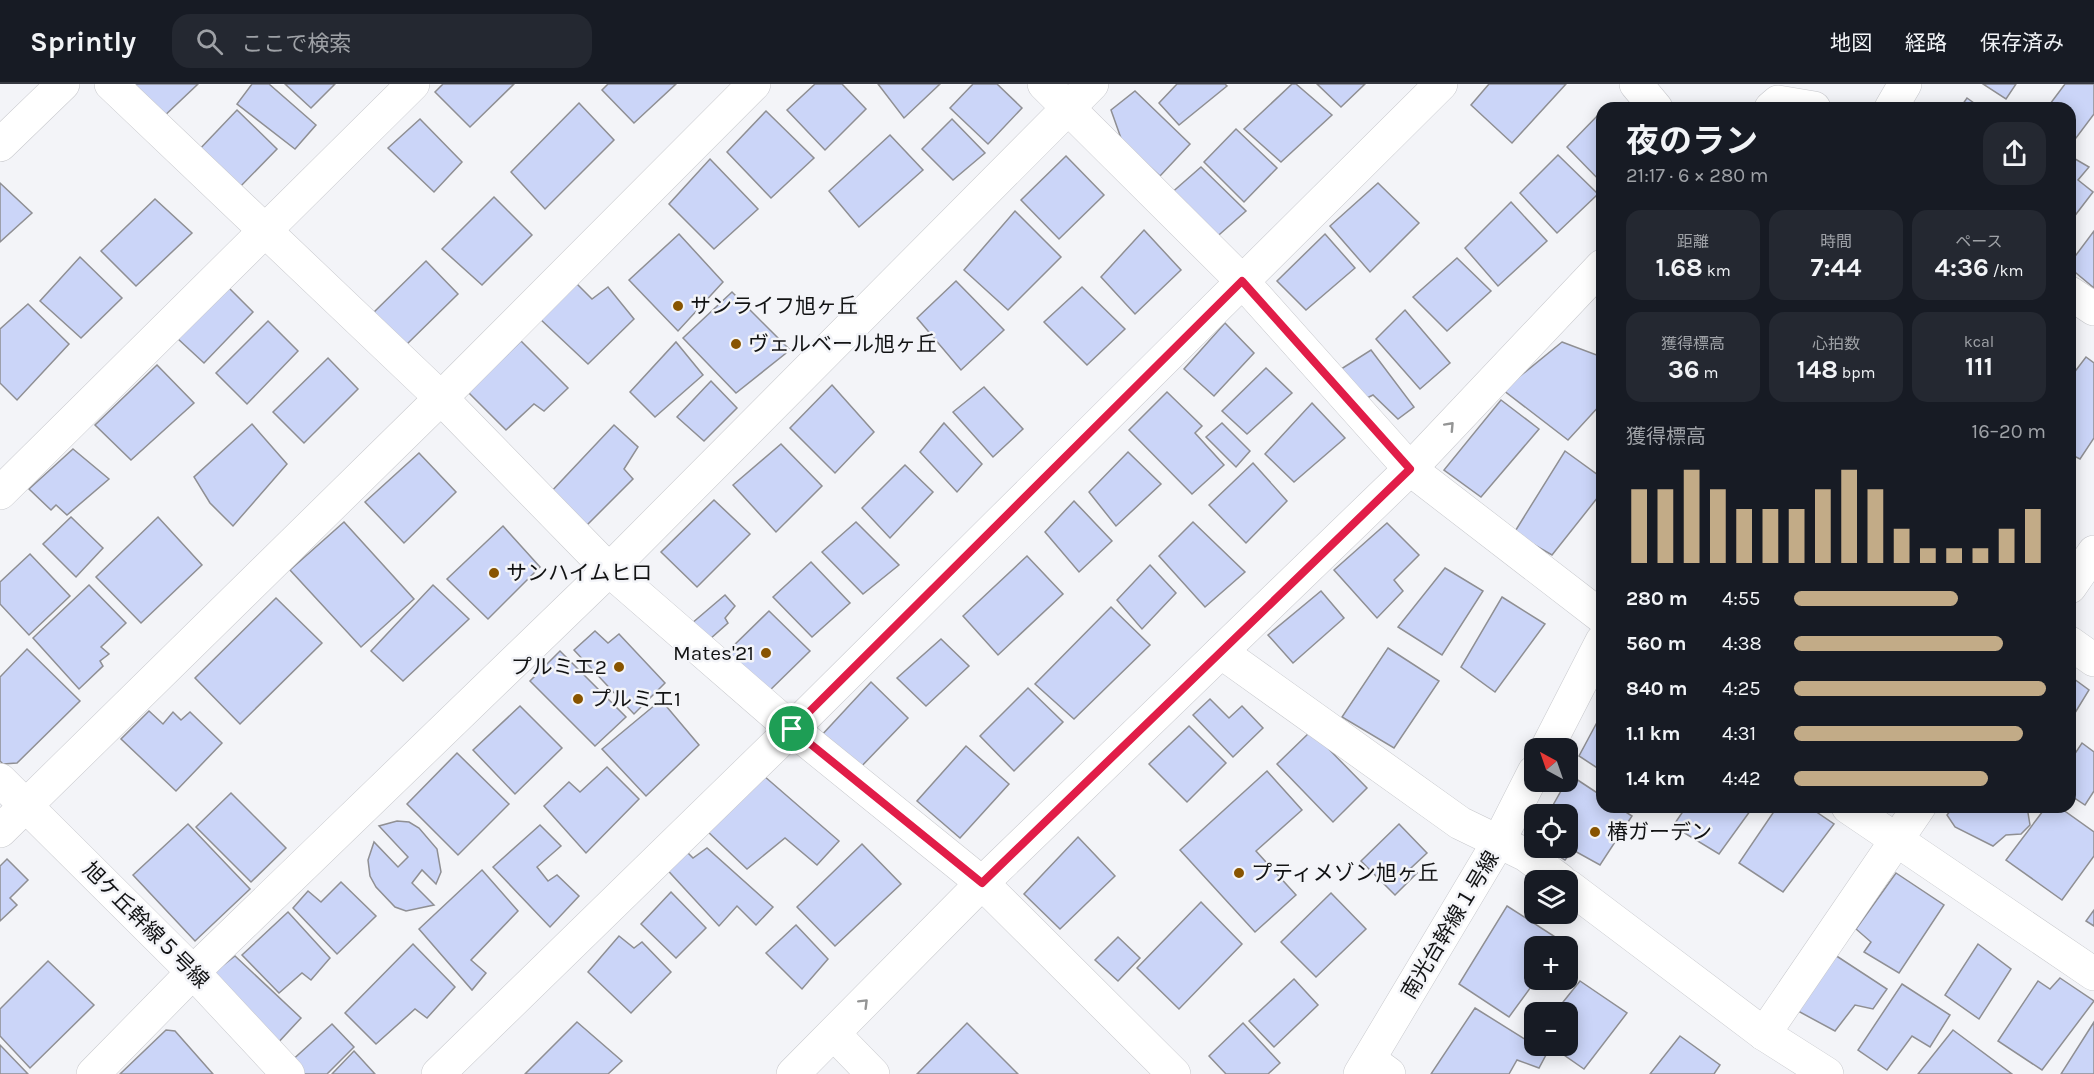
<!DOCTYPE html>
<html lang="ja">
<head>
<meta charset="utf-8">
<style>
  body { margin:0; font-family:Karla,"Noto Sans JP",sans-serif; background:#242831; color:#f1f3f6; height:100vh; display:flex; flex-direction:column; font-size:22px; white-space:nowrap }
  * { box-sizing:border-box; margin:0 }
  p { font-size:20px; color:#9ea1a6 }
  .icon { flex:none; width:33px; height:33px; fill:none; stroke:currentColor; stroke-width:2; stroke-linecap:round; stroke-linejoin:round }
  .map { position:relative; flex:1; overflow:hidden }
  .side { position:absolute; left:1596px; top:18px; width:480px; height:711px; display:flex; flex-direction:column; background:#171b24; border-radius:18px; box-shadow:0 3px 15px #0003 }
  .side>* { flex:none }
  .needle { width:39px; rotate:320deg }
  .buttons { position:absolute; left:1524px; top:654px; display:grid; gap:12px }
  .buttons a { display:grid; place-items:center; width:54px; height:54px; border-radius:12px; background:#171b24; box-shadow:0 3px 15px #0003; font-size:30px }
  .pin { position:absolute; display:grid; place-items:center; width:51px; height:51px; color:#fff; margin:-26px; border:3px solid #fff; border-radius:50%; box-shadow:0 2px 6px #0007 }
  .round { display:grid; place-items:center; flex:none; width:63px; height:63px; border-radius:18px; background:#242831 }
  .head { display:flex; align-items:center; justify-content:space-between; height:102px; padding:0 30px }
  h1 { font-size:33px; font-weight:700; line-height:45px }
  .figures { display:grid; grid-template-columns:repeat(3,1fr); gap:9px; height:102px; padding:6px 30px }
  .figures div { display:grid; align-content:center; border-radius:15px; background:#242831; text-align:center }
  .figures b { font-size:26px; font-weight:700 }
  .figures small { font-size:16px; font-weight:400 }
  .figures p { font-size:16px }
  .chart { height:168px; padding:12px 30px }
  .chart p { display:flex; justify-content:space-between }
  .chart svg { width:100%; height:108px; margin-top:6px; stroke:#c2ab87; stroke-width:6 }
  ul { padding:0 30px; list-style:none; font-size:20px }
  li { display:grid; grid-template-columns:96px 72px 1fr; align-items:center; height:45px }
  li i { height:15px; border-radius:8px; background:#c2ab87 }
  header { display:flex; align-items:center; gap:36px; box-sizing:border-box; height:84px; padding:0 30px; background:#171b24; border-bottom:2px solid #363941 }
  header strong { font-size:28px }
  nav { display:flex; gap:33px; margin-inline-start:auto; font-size:21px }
  .search { width:420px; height:54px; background:#242831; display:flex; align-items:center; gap:15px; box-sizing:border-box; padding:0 21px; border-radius:18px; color:#9ea1a6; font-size:22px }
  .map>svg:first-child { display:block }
  .building { fill:#cbd5f8; stroke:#8f8f93; stroke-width:1.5 }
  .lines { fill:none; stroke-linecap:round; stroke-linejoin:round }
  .minor-casing { stroke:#c8c9cd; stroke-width:34 }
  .tertiary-casing { stroke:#c8c9cd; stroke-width:34 }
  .minor { stroke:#fff; stroke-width:33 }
  .tertiary { stroke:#fff; stroke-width:33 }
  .oneway { stroke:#949595 }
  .route-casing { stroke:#fff; stroke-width:12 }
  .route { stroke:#e11d48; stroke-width:8 }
  .poi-dot { fill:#885400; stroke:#f3f4f8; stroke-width:2 }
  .labels { text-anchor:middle; stroke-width:5; stroke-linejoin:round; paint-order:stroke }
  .poi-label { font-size:21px; fill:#121314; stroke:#f3f4f8; text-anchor:start }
  .street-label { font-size:21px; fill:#121314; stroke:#f3f4f8 }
</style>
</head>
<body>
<header>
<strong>Sprintly</strong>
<div class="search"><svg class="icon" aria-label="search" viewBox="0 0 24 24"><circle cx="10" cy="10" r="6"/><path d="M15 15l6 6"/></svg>ここで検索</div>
<nav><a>地図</a><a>経路</a><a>保存済み</a></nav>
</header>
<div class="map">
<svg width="2094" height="990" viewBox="0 0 2094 990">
  <rect width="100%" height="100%" fill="#f3f4f8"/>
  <g class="building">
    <polygon points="135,0 198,0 160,36 129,6"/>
    <polygon points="252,0 269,0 316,41 295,65 237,20"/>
    <polygon points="285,0 335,0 311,24"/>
    <polygon points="443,0 514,0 470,43 435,8"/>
    <polygon points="608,0 676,0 634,39 602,6"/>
    <polygon points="815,0 842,0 866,25 825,66 787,26"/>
    <polygon points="878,0 940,0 904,34"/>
    <polygon points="973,0 997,0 1022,24 988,60 950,24"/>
    <polygon points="1177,0 1225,0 1227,2 1179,41 1159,19"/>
    <polygon points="1292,0 1296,0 1332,31 1281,78 1244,45"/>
    <polygon points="1317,0 1365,0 1341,23"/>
    <polygon points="1489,0 1566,0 1512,59 1471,21"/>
    <polygon points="1983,0 2016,0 2006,15"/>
    <polygon points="2065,0 2094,0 2094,30 2076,54 2070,49 2070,24 2047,24"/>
    <polygon points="1135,7 1190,60 1160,92 1122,57 1111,26"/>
    <polygon points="1967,14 1981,24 1960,24"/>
    <polygon points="579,19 614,56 545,125 511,88"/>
    <polygon points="237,26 277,65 237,106 197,68"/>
    <polygon points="766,27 814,74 771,114 727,68"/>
    <polygon points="1600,29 1602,31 1602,99 1567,63"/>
    <polygon points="420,35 462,78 434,108 388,64"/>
    <polygon points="952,35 985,69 953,96 922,65"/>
    <polygon points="1236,45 1277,84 1244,118 1204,78"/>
    <polygon points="890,51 923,86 859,143 829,107"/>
    <polygon points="1558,71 1598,110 1557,149 1520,109"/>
    <polygon points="1066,72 1104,111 1059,155 1021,116"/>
    <polygon points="2070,72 2089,83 2078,96 2093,108 2070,138"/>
    <polygon points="710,75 758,125 714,165 669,120"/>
    <polygon points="1201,83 1246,127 1212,157 1169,111"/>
    <polygon points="0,99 32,129 0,158"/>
    <polygon points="1378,99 1419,139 1370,188 1330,142"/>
    <polygon points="494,113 532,151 482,201 442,165"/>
    <polygon points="155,115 192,149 136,202 101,167"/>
    <polygon points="1511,118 1547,157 1498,202 1465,164"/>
    <polygon points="1015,127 1061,173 1008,226 964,186"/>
    <polygon points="1144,146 1181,186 1135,230 1101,193"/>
    <polygon points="2094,147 2094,204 2070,184 2070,179"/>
    <polygon points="679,150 723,198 678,247 629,196"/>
    <polygon points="1325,150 1355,184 1306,226 1277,197"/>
    <polygon points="80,173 122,214 81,254 40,217"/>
    <polygon points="1457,174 1491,207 1447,247 1413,213"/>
    <polygon points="426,177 458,210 404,263 370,232"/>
    <polygon points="574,197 592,215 608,203 634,235 588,280 539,234"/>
    <polygon points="956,197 1004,246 961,286 917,234"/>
    <polygon points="227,202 253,228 204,279 177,254"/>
    <polygon points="1082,203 1125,245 1087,281 1044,238"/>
    <polygon points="732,208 790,266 736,309 683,254"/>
    <polygon points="28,220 69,260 17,316 0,299 0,245"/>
    <polygon points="1405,226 1450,279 1420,305 1376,255"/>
    <polygon points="268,237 298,267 247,320 216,289"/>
    <polygon points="1225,239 1254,269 1214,312 1184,285"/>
    <polygon points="521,257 568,304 544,327 534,320 506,346 468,308"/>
    <polygon points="676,258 703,291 655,333 630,308"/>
    <polygon points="1562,258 1602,273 1602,319 1568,356 1503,306"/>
    <polygon points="1371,266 1414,323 1398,335 1373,311 1363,316 1338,287"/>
    <polygon points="2086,273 2094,279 2094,354 2080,375 2070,370 2070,294"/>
    <polygon points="328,274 358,305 304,359 273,328"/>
    <polygon points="157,281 194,319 131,376 95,341"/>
    <polygon points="1266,284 1292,309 1247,350 1222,327"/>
    <polygon points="711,297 737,324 704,357 677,333"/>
    <polygon points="832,301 874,348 835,389 790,344"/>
    <polygon points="984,303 1023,345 993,373 953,328"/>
    <polygon points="1167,308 1202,342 1195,349 1224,381 1192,410 1129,346"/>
    <polygon points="1501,316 1539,345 1481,413 1444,386"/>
    <polygon points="1312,319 1345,354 1294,398 1265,370"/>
    <polygon points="944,339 982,380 957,408 920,368"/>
    <polygon points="1222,339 1250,367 1236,383 1206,353"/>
    <polygon points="252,340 287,380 233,442 210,419 194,393"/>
    <polygon points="614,341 638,363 624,385 633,395 586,442 549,410"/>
    <polygon points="781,360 822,402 776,448 733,401"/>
    <polygon points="73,365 109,395 67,431 56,421 51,426 29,405"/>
    <polygon points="1565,367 1602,394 1602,408 1552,471 1514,449"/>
    <polygon points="1128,368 1161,400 1116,442 1089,408"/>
    <polygon points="419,369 456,408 404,459 365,418"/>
    <polygon points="1253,379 1287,417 1246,459 1209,421"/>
    <polygon points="905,381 933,408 890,454 862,424"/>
    <polygon points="714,416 750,450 697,503 661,468"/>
    <polygon points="1074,417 1112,457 1079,488 1045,448"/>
    <polygon points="71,433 103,464 76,493 43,460"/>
    <polygon points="158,433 202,481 141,539 96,493"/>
    <polygon points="344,438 414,515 361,563 290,486"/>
    <polygon points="856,438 899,481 863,510 822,468"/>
    <polygon points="1193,438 1245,488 1205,523 1159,472"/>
    <polygon points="1387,439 1419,471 1394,496 1403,507 1377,534 1334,486"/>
    <polygon points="503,442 540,483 488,535 447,495"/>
    <polygon points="30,470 70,512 29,551 0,520 0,498"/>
    <polygon points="1027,472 1063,510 998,571 963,532"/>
    <polygon points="811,478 850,519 812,553 773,513"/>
    <polygon points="1150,481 1176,509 1142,545 1117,516"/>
    <polygon points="1445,484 1483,507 1442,571 1398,543"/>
    <polygon points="89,501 126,539 101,563 109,570 100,577 103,582 79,605 33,554"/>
    <polygon points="433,501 469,535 403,597 371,567"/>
    <polygon points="1321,507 1344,534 1293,579 1268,551"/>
    <polygon points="725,511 735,522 725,534 728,539 701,563 684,546"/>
    <polygon points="1502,513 1545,540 1495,608 1461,583"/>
    <polygon points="276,514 322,559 240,640 195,594"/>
    <polygon points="1111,523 1150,561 1074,635 1035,600"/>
    <polygon points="769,527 810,567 764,612 723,572"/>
    <polygon points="595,547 608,559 619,550 665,599 634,630 574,566"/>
    <polygon points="941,555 969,582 926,622 897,594"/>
    <polygon points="1388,564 1439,597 1394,664 1342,633"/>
    <polygon points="27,565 80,617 17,679 3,680 0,677 0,593"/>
    <polygon points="560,567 626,633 595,662 530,597"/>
    <polygon points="2070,592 2089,606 2070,637"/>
    <polygon points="871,598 908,634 856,688 820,653"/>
    <polygon points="1028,604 1063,638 1014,687 980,652"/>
    <polygon points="1210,615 1229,634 1242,622 1263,644 1233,673 1193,631"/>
    <polygon points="661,616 699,661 646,712 602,665"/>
    <polygon points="520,622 562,664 515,710 473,666"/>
    <polygon points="149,627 163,640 173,628 181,636 190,628 222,659 176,707 121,655"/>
    <polygon points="1602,629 1602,687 1579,672"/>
    <polygon points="1189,642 1226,679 1187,718 1149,680"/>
    <polygon points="1311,647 1367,704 1333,738 1277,680"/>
    <polygon points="2082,659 2094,668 2094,707 2085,721 2070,711 2070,677"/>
    <polygon points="966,662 1009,700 960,754 917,717"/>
    <polygon points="457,669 509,720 458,771 407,720"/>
    <polygon points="607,683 639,715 586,769 544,722 569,698 580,708"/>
    <polygon points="1267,687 1302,726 1256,767 1296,811 1255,848 1180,766"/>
    <polygon points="1570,691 1602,712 1602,723 1618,723 1632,732 1600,781 1573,766 1565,776 1545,764 1568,764 1568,730 1548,730"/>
    <polygon points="764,692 839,757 817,781 785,754 747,785 705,745"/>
    <polygon points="231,709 286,764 251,798 196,743"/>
    <polygon points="1686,723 1753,723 1719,770 1673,742"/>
    <polygon points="1777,723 1809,723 1834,740 1783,808 1739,779"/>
    <polygon points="1953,723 2027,723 2030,741 2021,750 2006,751 1993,762 1955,743 1947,731"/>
    <polygon points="2046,723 2059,723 2094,748 2094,772 2062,816 2006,776"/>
    <polygon points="397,737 409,738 419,744 437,765 441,788 436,800 422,786 412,799 434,821 406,827 395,823 376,803 370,792 368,776 374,758 398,783 408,773 379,742"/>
    <polygon points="188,740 250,805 195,857 133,791"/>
    <polygon points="1399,740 1427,769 1411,784 1417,789 1395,811 1361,777"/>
    <polygon points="540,741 561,762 537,783 548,797 557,791 579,812 550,843 493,783"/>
    <polygon points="1078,753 1115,792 1060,845 1024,810"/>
    <polygon points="862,760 901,800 835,862 797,823"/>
    <polygon points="682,763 693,774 707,764 773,823 756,841 737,822 719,842 661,779"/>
    <polygon points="7,775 28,796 10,814 17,821 0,837 0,782"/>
    <polygon points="482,786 518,827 471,876 486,889 472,906 419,845"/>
    <polygon points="1896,789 1944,821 1899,889 1864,868 1871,858 1856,845"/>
    <polygon points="341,798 376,832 337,870 293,824 308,807 321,818"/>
    <polygon points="671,808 706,844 676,874 641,840"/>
    <polygon points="1331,809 1366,845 1316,893 1281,858"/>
    <polygon points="1201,818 1242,860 1179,925 1137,884"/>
    <polygon points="1507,822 1563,858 1560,862 1534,862 1536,896 1509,933 1459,900"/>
    <polygon points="2094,826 2094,842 2086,837"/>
    <polygon points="288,828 330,874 311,896 302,889 279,909 242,871"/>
    <polygon points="796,841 828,875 802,905 766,869"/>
    <polygon points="619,852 634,864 642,858 671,888 631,929 588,888"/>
    <polygon points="1118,853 1140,874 1118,897 1095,876"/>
    <polygon points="413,860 455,903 427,934 415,925 376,960 345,929"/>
    <polygon points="1978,860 2011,885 1979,935 1945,911"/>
    <polygon points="1835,871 1887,905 1873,925 1855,921 1835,947 1798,927"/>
    <polygon points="235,872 301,934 274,963 212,890"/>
    <polygon points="48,877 94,921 30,984 0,952 0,925"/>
    <polygon points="2060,894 2094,917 2042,986 1998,957 2038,897 2050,905"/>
    <polygon points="1294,895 1318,921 1274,963 1249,937"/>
    <polygon points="1580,897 1627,929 1584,985 1551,962 1568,962 1568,928 1555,928"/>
    <polygon points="1902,900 1950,931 1930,963 1912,952 1887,986 1858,966"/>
    <polygon points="1475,924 1547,969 1539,984 1517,976 1509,990 1431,990"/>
    <polygon points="577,938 622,977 608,990 525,990"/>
    <polygon points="2094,938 2094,990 2061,990"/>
    <polygon points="967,939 1018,990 917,990"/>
    <polygon points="1243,939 1280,979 1268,990 1226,990 1209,972"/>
    <polygon points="332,940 354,963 327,990 299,990 288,980"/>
    <polygon points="166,946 175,947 213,990 120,990"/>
    <polygon points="1953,946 2012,990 1918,990"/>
    <polygon points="1680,952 1720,981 1714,990 1650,990"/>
    <polygon points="0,961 28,990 0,990"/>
    <polygon points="354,967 375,990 332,990"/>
  </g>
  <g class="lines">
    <defs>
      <g id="minor">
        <polyline points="111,0 441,314 609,486 792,645 982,799 1174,990"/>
        <polyline points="1044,0 1242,197 1410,385 1602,533"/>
        <polyline points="1636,0 1656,24"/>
        <polyline points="1771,24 1778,18 1814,24"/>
        <polyline points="0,61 63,0"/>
        <polyline points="2070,209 2094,225"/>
        <polyline points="0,409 413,0"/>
        <polyline points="2070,503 2094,468"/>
        <polyline points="2070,559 2094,576"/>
        <polyline points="1221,568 1460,739 1526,771 1560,796"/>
        <polyline points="1848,723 2094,890"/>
        <polyline points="0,747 441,314 754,0"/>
        <polyline points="1568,802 1764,950 1827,990"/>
        <polyline points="834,950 873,990"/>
        <polyline points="1764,950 1919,723"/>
        <polyline points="1370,976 1389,990"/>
        <polyline points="93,990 193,888 609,486 1092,0"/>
        <polyline points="438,990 792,645 1441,0"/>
        <polyline points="793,990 982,799 1410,385 1602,182"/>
      </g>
      <g id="tertiary">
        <polyline points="1891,24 1905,0"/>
        <polyline points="1547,664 1602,557"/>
        <polyline points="0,696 193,888 288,990"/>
        <polyline points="1360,990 1499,757 1534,688"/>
      </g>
    </defs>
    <use href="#minor" class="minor-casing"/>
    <use href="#tertiary" class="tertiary-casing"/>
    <use href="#minor" class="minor"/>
    <use href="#tertiary" class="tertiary"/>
  </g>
  <defs><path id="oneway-chevron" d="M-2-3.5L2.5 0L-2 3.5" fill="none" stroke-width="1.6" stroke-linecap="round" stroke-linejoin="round" transform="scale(1.5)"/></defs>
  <g class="oneway">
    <use href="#oneway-chevron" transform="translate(1450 342) rotate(-47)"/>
    <use href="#oneway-chevron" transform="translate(864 919) rotate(-45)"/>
  </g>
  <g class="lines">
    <defs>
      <polygon id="route" points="1242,197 1410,385 982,799 792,645"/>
    </defs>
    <use href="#route" class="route-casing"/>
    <use href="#route" class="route"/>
  </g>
  <g class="poi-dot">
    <circle cx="678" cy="222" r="6"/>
    <circle cx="736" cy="260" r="6"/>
    <circle cx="494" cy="489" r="6"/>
    <circle cx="766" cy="569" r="6"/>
    <circle cx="619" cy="583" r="6"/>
    <circle cx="578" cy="615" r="6"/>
    <circle cx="1595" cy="748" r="6"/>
    <circle cx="1239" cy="789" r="6"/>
  </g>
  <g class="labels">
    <g class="poi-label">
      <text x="690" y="229">サンライフ旭ヶ丘</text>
      <text x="748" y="267">ヴェルベール旭ヶ丘</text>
      <text x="506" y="496">サンハイムヒロ</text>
      <text x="754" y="576" text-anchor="end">Mates'21</text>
      <text x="607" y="590" text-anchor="end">プルミエ2</text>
      <text x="590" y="622">プルミエ1</text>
      <text x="1607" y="755">椿ガーデン</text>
      <text x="1251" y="796">プティメゾン旭ヶ丘</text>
    </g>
    <g class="street-label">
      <text transform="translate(146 841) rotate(45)" y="7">旭ケ丘幹線５号線</text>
      <text transform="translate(1450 841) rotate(-59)" y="7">南光台幹線１号線</text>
    </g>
  </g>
</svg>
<div class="buttons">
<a><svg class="needle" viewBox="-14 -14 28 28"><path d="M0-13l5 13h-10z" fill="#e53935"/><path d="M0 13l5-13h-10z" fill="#9ea1a6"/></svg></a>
<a><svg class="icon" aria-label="locate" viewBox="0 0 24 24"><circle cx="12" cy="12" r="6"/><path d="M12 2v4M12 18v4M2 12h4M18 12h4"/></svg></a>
<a><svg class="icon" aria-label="layers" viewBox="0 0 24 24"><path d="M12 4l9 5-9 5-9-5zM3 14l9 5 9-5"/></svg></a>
<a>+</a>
<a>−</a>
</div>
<div class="pin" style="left:792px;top:645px;background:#1e9e55"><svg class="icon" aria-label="arrive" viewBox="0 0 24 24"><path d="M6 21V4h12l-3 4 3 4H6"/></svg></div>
<section class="side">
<div class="head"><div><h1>夜のラン</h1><p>21:17 · 6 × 280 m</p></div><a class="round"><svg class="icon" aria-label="share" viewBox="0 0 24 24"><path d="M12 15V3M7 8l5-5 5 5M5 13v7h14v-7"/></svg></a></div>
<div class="figures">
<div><p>距離</p><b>1.68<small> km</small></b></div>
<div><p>時間</p><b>7:44</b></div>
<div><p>ペース</p><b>4:36<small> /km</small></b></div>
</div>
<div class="figures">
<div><p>獲得標高</p><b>36<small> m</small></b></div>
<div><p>心拍数</p><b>148<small> bpm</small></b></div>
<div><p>kcal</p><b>111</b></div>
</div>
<div class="chart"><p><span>獲得標高</span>16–20 m</p>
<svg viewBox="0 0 160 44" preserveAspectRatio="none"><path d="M5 44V14M15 44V14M25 44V6M35 44V14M45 44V22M55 44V22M65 44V22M75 44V14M85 44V6M95 44V14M105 44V30M115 44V38M125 44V38M135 44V38M145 44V30M155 44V22"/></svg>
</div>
<ul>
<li><b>280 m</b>4:55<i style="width:65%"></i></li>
<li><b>560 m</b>4:38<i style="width:83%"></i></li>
<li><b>840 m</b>4:25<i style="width:100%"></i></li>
<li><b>1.1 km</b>4:31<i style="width:91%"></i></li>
<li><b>1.4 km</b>4:42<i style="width:77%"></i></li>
</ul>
</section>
</div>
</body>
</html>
